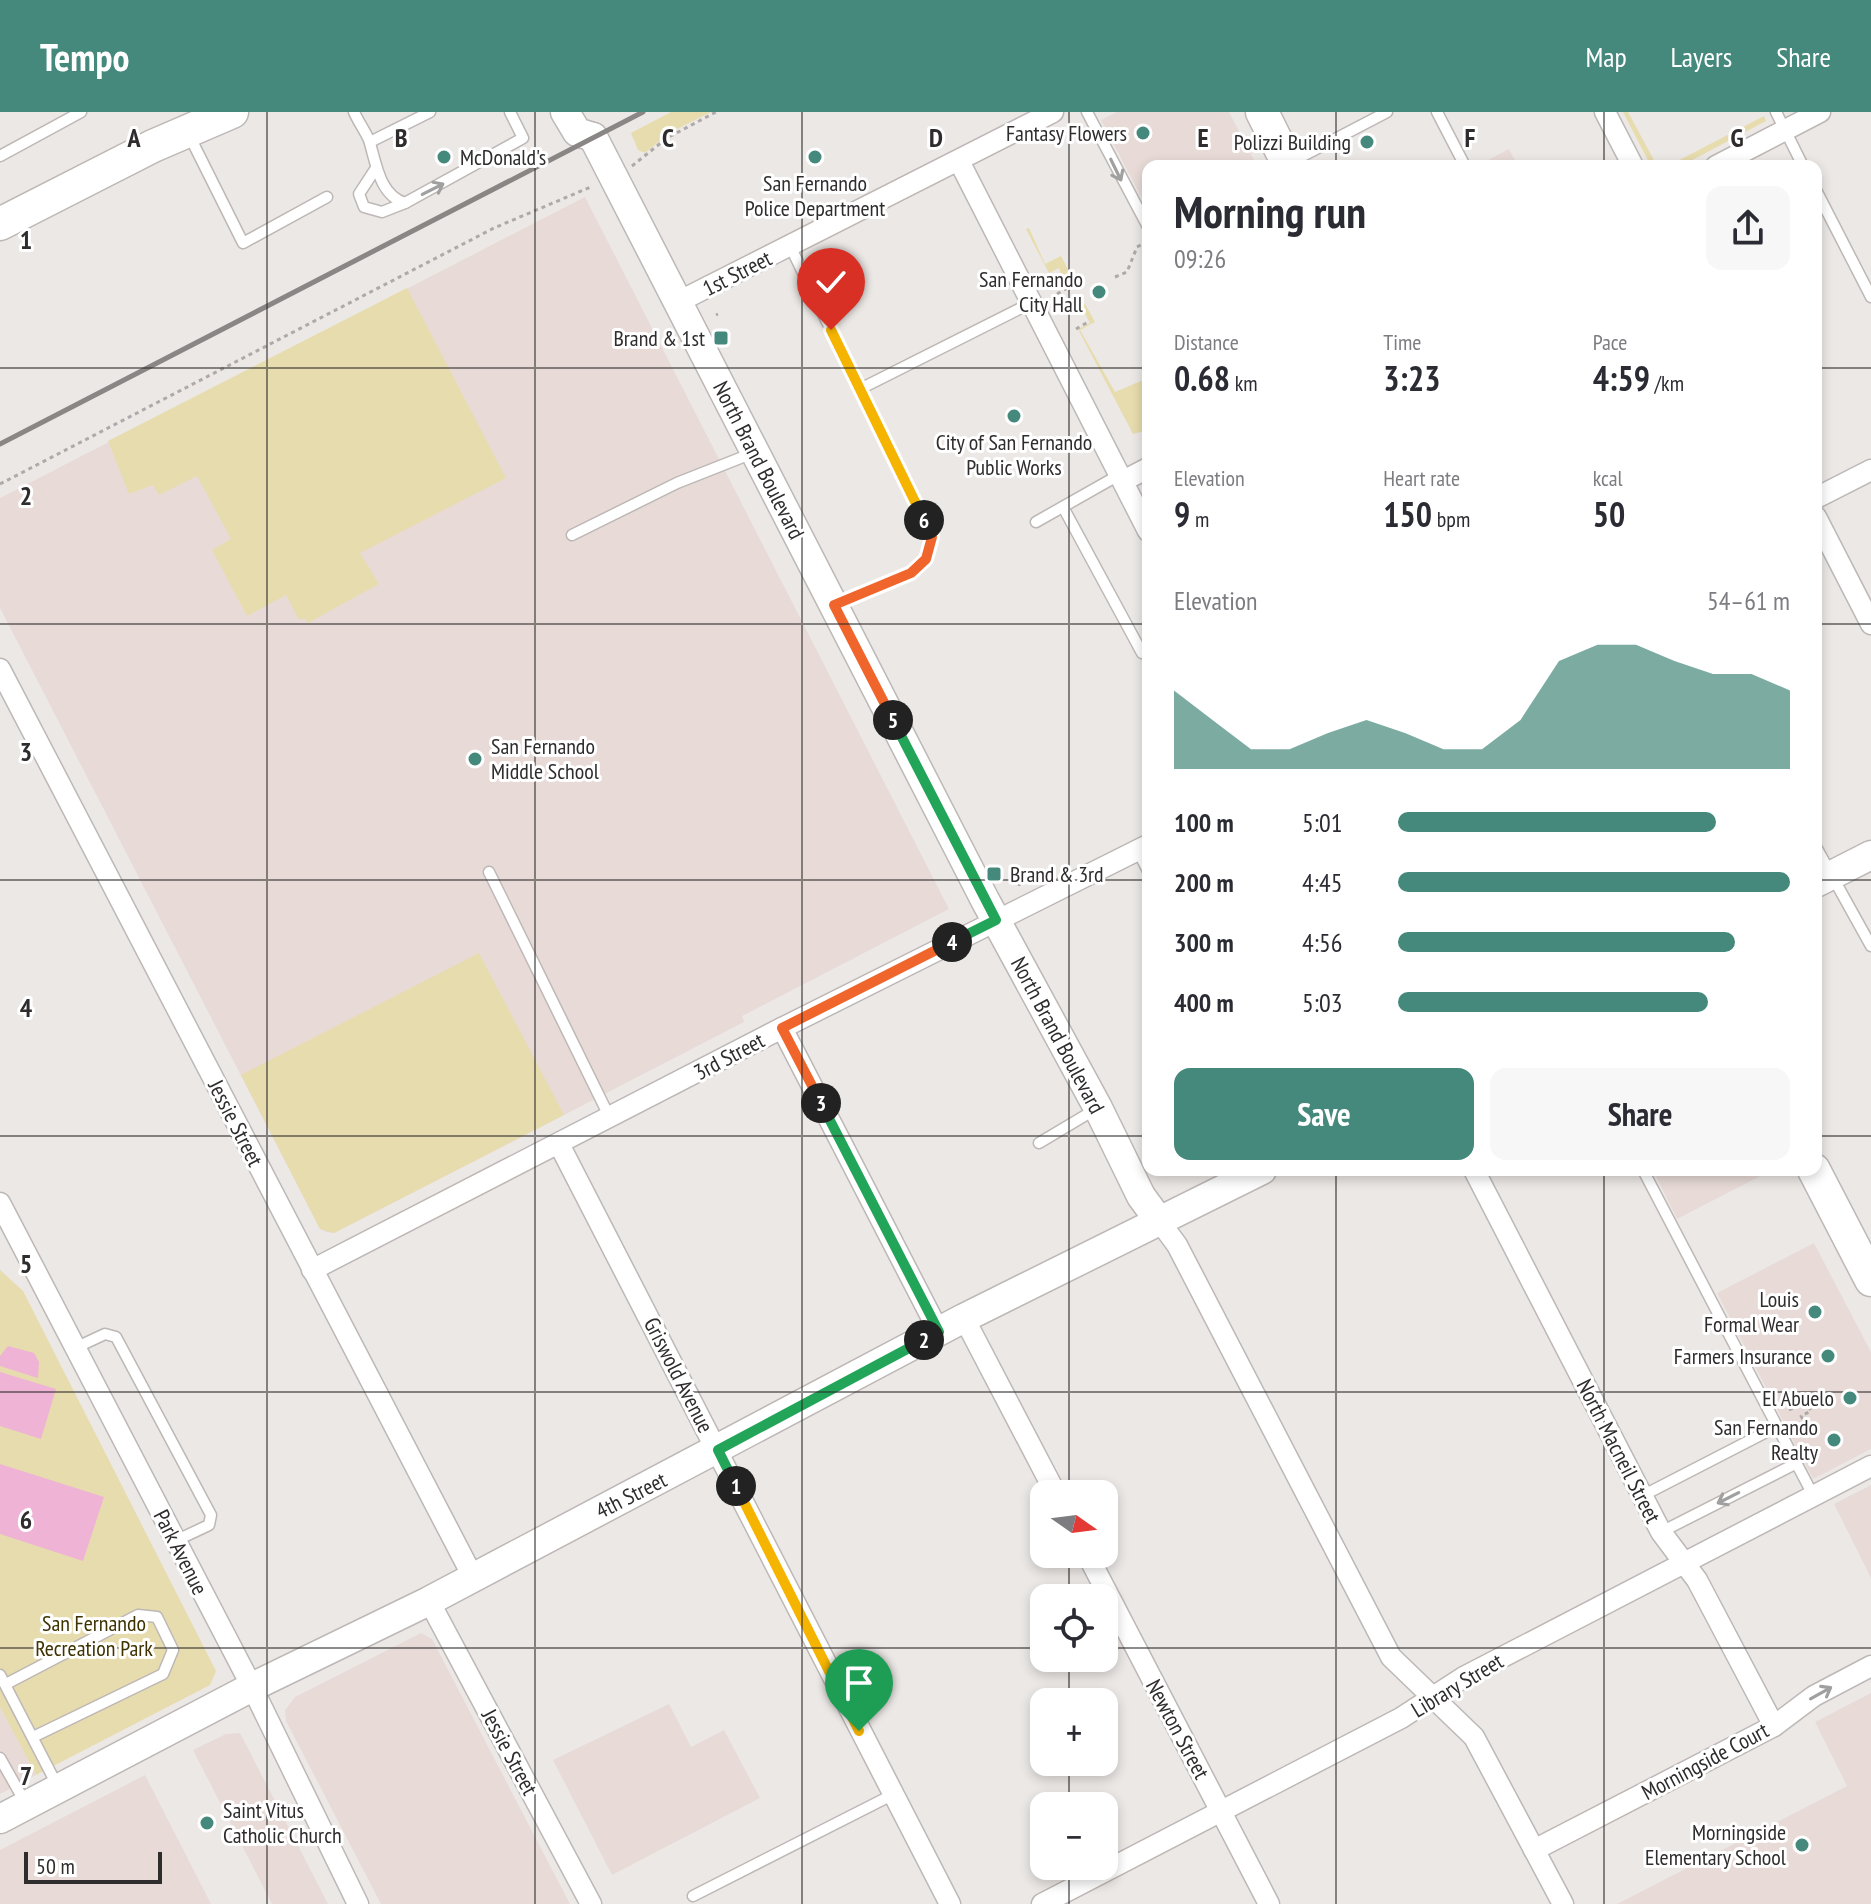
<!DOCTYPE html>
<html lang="en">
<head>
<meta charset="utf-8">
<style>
  body { margin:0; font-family:"PT Sans Narrow",sans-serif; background:#f7f7f7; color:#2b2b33; height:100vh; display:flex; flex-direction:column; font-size:30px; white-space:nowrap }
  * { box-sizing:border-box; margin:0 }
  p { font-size:26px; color:#7c7c81 }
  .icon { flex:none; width:44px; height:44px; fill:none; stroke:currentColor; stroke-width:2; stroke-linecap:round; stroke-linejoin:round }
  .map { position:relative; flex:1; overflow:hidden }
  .details { position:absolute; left:1142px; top:48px; width:680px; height:1016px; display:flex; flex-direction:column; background:#fff; border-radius:16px; box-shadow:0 4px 12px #0003 }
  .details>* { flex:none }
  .needle { width:52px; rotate:104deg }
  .tools { position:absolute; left:1030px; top:1368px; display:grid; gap:16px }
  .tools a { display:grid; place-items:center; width:88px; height:88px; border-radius:16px; background:#fff; box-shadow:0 4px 12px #0003; font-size:40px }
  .scale { position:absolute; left:24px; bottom:20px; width:138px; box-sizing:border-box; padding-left:8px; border:4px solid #2e2c2c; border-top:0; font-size:22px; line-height:28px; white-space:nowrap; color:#2e2c2c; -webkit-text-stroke:6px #fff; paint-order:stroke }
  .pin { position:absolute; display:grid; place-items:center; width:68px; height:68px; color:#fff; margin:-82px -34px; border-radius:50% 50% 50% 0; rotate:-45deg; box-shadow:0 0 8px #0007 }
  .pin .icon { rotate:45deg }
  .km { position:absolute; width:40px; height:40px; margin:-20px; border-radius:50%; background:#222; color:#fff; font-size:22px; line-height:40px; text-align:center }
  .round { display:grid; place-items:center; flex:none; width:84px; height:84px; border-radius:16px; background:#f7f7f7 }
  .headline { display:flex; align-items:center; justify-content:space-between; height:136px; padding:0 32px }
  h1 { font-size:44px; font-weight:600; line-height:60px }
  .figures { display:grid; grid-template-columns:repeat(3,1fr); gap:12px; height:136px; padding:8px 32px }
  .figures div { display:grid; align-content:center }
  .figures b { font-size:34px; font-weight:600 }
  .figures small { font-size:22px; font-weight:400 }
  .figures p { font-size:22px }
  .chart { height:224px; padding:16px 32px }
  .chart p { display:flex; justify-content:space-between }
  .chart svg { width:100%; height:144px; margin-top:8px; fill:#45887c; opacity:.7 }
  .button { display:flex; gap:16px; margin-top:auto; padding:16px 32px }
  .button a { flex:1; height:92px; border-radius:16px; background:#45887c; color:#fff; font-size:32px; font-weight:600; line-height:92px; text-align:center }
  .button a+a { background:#f7f7f7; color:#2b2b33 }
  ul { padding:0 32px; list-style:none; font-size:26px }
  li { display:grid; grid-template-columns:128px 96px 1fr; align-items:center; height:60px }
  li i { height:20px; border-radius:10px; background:#45887c }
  header { display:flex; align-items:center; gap:48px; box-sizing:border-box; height:112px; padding:0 40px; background:#45887c; color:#fff }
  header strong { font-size:38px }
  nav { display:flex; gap:44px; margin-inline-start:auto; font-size:28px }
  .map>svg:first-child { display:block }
  .built { fill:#e8dbd7 }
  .green { fill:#e7dcad }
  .water { fill:#efb3d6 }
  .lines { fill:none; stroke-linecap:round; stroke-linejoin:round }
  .lane-casing { stroke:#bdb8b6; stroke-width:13 }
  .street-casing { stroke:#bdb8b6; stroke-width:23 }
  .secondary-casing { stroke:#bdb8b6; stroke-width:31 }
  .primary-casing { stroke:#bdb8b6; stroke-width:35 }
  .path { stroke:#aeaaa9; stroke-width:3; stroke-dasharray:4 4; stroke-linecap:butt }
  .lane { stroke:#fff; stroke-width:10 }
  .street { stroke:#fff; stroke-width:20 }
  .secondary { stroke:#fff; stroke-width:28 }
  .primary { stroke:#fff; stroke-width:32 }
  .rail { stroke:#898685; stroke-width:5 }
  .oneway { stroke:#a1a0a0 }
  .split-1-casing { stroke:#fff; stroke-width:16 }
  .split-2-casing { stroke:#fff; stroke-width:16 }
  .split-3-casing { stroke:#fff; stroke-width:16 }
  .split-4-casing { stroke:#fff; stroke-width:16 }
  .split-5-casing { stroke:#fff; stroke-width:16 }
  .split-6-casing { stroke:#fff; stroke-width:16 }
  .split-7-casing { stroke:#fff; stroke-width:16 }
  .split-1 { stroke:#f5b400; stroke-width:10 }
  .split-2 { stroke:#22a559; stroke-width:10 }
  .split-3 { stroke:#22a559; stroke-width:10 }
  .split-4 { stroke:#f0652b; stroke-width:10 }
  .split-5 { stroke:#22a559; stroke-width:10 }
  .split-6 { stroke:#f0652b; stroke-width:10 }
  .split-7 { stroke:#f5b400; stroke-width:10 }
  .grid { fill:none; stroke:#2e2c2c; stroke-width:2; stroke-opacity:0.55 }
  .poi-dot { fill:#45887c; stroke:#fff; stroke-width:3 }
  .labels { text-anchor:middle; stroke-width:6; stroke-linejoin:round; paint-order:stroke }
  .poi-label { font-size:22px; fill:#2e2c2c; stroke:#fff; text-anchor:end }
  .street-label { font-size:22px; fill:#2e2c2c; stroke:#fff }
  .park-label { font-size:22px; fill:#3d3200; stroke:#fff }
  .grid-label { font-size:26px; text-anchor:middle; font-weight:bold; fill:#2e2c2c; stroke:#fff; stroke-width:6; stroke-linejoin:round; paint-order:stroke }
</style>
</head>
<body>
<header>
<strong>Tempo</strong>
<nav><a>Map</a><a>Layers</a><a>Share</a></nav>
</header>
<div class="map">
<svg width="1871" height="1792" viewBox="0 0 1871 1792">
  <rect width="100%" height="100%" fill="#ece8e6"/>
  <g class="built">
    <polygon points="1117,0 1229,0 1257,54 1148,54 1148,98 1101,8"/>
    <polygon points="1509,37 1518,54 1477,54"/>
    <polygon points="585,85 949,797 742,904 744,910 564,1003 334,1121 326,1120 320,1117 0,496 0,386"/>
    <polygon points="1653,1058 1772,1058 1677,1107"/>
    <polygon points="1814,1131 1871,1240 1871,1337 1813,1367 1717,1181"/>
    <polygon points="1871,1373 1871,1466 1834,1392"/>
    <polygon points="421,1521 432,1527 570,1792 381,1792 286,1609 285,1598 295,1585"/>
    <polygon points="1871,1581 1871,1792 1617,1792 1847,1674 1815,1610"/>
    <polygon points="669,1592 691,1635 724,1618 760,1686 612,1763 553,1648"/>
    <polygon points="0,1595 36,1663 0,1682"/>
    <polygon points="240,1621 328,1792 272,1792 193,1638 226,1622"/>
    <polygon points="145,1663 211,1792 0,1792 0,1738"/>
  </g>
  <g class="green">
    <polygon points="671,0 711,0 669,21 645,41 638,38 631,21"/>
    <polygon points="1623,0 1628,0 1657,54 1651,54"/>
    <polygon points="1764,4 1766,9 1681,54 1668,54"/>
    <polygon points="1029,116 1045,152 1061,144 1077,175 1065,173 1059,156 1049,161 1026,117"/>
    <polygon points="407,176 506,366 360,441 379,472 308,511 304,506 299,508 286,483 247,504 212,438 231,427 197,364 159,383 153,373 129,382 108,329"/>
    <polygon points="1085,192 1095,210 1080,218 1115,280 1148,266 1148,318 1133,322 1078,217 1090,211 1081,194"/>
    <polygon points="479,841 564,1003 334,1121 320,1117 241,963"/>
    <polygon points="0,1158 23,1179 216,1559 210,1573 36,1663 0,1595"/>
  </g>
  <g class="water">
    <polygon points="8,1234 34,1241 39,1250 38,1266 0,1254 0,1244"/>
    <polygon points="0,1260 56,1277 41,1327 0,1314"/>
    <polygon points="0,1352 104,1385 83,1449 0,1422"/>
  </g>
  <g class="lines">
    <defs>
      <g id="lane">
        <path d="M354,0C358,9 365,19 369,28C376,50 379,83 405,91L523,26L510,0"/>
        <polyline points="1087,0 1148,115"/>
        <polyline points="1437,0 1465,54"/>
        <polyline points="1776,0 1803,54"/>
        <polyline points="190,25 243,131 327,85"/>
        <polyline points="370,30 430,0"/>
        <polyline points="0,44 81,0"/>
        <polyline points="1293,49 1387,0"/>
        <polyline points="376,56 359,82 364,95 382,100 405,91"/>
        <polyline points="1816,78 1871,185"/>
        <polyline points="790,134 932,425 926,447 911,461 836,492"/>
        <polyline points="860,277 1031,191"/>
        <polyline points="1063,395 1142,541"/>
        <polyline points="1036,410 1119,363"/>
        <polyline points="572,423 677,371 753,341"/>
        <polyline points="1816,735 1871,834"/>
        <polyline points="1138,739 1148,759"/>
        <polyline points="489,760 610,1006"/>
        <polyline points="1039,1031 1096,997"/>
        <polyline points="1643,1058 1813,1383"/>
        <polyline points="75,1236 105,1222 116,1225 211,1403 209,1413 175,1429"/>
        <polyline points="1642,1384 1776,1315"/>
        <polyline points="1661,1420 1795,1352"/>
        <polyline points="0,1563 58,1675"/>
        <polyline points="6,1572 138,1503 157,1505 173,1538 163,1562 33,1625"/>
        <polyline points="0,1646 26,1692"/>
        <polyline points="693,1784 892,1683"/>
      </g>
      <g id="street">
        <polyline points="1605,0 1633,54"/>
        <polyline points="959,49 1148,419"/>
        <polyline points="1716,54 1820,0"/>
        <polyline points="678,190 1053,0"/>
        <polyline points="1123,369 1148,356"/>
        <polyline points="1816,386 1871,358"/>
        <polyline points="1816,405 1871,512"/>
        <polyline points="0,557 473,1465"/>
        <polyline points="782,916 939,1220"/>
        <polyline points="559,1032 950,1792"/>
        <polyline points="1474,1058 1661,1420 1697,1468 1774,1614"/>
        <polyline points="0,1091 252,1575 358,1792"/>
        <polyline points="1160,1110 1177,1133 1391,1545 1474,1625 1563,1792"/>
        <polyline points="312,1158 782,916 1148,733"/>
        <polyline points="964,1206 1056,1382"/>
        <polyline points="1087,1442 1269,1792"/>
        <polyline points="429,1489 591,1792"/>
        <polyline points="1534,1738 1774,1614 1814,1584 1871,1554"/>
        <polyline points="1042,1792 1401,1606 1464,1565 1871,1354"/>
      </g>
      <g id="secondary">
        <polyline points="565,0 577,20 593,25"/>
        <polyline points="593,25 985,788 1098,996 1141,1084 1160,1110"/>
        <polyline points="1816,771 1871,743"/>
        <polyline points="0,1707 252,1575 429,1489 964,1206 1262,1058"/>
      </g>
      <g id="primary">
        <polyline points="1262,0 1289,54"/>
        <polyline points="0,112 153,34 232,0"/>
        <polyline points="1814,1058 1871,1168"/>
      </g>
    </defs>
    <use href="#lane" class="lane-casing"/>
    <use href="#street" class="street-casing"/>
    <use href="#secondary" class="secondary-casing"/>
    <use href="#primary" class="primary-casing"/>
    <g class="path">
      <polyline points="632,54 667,26 716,0"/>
      <polyline points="1115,165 1127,160 1137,135 1148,129"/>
      <polyline points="1057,182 1069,175"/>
      <polyline points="1063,193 1067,191"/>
      <polyline points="716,203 718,202"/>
      <polyline points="1076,217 1088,210"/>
      <polyline points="0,372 494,116 593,74"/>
      <polyline points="1015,773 1016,768"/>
      <polyline points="1019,774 1020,769"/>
      <polyline points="1802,1280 1811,1299 1801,1304 1805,1311"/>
      <polyline points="1789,1298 1806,1289"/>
    </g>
    <use href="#lane" class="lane"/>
    <use href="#street" class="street"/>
    <use href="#secondary" class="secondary"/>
    <use href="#primary" class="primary"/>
    <polyline class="rail" points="0,332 643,0"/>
  </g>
  <defs><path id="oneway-shaft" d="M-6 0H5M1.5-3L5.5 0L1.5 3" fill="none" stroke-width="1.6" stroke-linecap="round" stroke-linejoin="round" transform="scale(2)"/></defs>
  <g class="oneway">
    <use href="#oneway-shaft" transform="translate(1116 58) rotate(64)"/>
    <use href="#oneway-shaft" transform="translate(433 77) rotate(-27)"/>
    <use href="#oneway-shaft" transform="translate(1728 1386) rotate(153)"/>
    <use href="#oneway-shaft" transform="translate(1821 1581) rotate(-29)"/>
  </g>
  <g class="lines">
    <defs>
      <polyline id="split-1" points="736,1374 859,1619"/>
      <polyline id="split-2" points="736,1374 718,1338 924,1228"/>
      <polyline id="split-3" points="821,991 939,1220 924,1228"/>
      <polyline id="split-4" points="821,991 782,916 952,830"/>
      <polyline id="split-5" points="893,608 996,808 952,830"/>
      <polyline id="split-6" points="893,608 834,493 911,461 926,447 932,425 924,408"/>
      <polyline id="split-7" points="831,218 924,408"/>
    </defs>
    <use href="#split-1" class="split-1-casing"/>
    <use href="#split-2" class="split-2-casing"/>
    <use href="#split-3" class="split-3-casing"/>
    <use href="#split-4" class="split-4-casing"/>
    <use href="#split-5" class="split-5-casing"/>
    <use href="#split-6" class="split-6-casing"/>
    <use href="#split-7" class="split-7-casing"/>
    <use href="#split-1" class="split-1"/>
    <use href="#split-2" class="split-2"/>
    <use href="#split-3" class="split-3"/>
    <use href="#split-4" class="split-4"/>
    <use href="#split-5" class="split-5"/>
    <use href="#split-6" class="split-6"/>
    <use href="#split-7" class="split-7"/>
  </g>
  <path class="grid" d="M267,0V1792M535,0V1792M802,0V1792M1069,0V1382M1336,0V54M1604,0V54M0,256H1148M1816,256H1871M0,512H1148M1816,512H1871M0,768H1148M1816,768H1871M0,1024H1148M1816,1024H1871M1336,1058V1792M1604,1058V1792M0,1280H1871M1069,1442V1486M0,1536H1044M1104,1536H1871M1069,1546V1590M1069,1650V1694M1069,1754V1792"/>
  <g class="poi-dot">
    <circle cx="1143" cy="21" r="8"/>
    <circle cx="1367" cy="30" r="8"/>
    <circle cx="444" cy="45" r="8"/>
    <circle cx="815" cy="45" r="8"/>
    <circle cx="1099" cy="180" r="8"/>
    <rect x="713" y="218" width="16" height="16" rx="4"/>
    <circle cx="1014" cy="304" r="8"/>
    <circle cx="475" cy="647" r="8"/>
    <rect x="986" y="754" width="16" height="16" rx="4"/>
    <circle cx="1815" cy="1200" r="8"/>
    <circle cx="1828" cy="1244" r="8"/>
    <circle cx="1850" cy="1286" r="8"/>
    <circle cx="1834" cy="1328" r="8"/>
    <circle cx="207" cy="1711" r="8"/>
    <circle cx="1802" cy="1733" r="8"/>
  </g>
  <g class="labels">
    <g class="poi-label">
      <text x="1127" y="29">Fantasy Flowers</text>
      <text x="1351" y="38">Polizzi Building</text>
      <text x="460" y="53" text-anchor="start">McDonald's</text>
      <text x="815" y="79" text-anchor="middle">San Fernando<tspan x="815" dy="25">Police Department</tspan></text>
      <text x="1083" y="175">San Fernando<tspan x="1083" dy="25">City Hall</tspan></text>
      <text x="705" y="234">Brand &amp; 1st</text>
      <text x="1014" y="338" text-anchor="middle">City of San Fernando<tspan x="1014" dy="25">Public Works</tspan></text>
      <text x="491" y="642" text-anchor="start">San Fernando<tspan x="491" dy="25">Middle School</tspan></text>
      <text x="1010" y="770" text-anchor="start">Brand &amp; 3rd</text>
      <text x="1799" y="1195">Louis<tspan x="1799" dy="25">Formal Wear</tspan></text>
      <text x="1812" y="1252">Farmers Insurance</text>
      <text x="1834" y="1294">El Abuelo</text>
      <text x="1818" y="1323">San Fernando<tspan x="1818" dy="25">Realty</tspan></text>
      <text x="223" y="1706" text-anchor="start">Saint Vitus<tspan x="223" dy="25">Catholic Church</tspan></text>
      <text x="1786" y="1728">Morningside<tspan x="1786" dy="25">Elementary School</tspan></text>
    </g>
    <g class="street-label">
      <text transform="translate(737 161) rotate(-27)" y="8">1st Street</text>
      <text transform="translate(759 348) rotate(63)" y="8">North Brand Boulevard</text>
      <text transform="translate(1058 923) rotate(62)" y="8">North Brand Boulevard</text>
      <text transform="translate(729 944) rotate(-28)" y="8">3rd Street</text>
      <text transform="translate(236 1011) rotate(63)" y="8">Jessie Street</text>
      <text transform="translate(679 1263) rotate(63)" y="8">Griswold Avenue</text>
      <text transform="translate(1619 1339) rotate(63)" y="8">North Macneil Street</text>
      <text transform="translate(631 1383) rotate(-27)" y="8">4th Street</text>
      <text transform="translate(181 1440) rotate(63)" y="8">Park Avenue</text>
      <text transform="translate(1457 1573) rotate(-31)" y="8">Library Street</text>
      <text transform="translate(1178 1617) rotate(62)" y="8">Newton Street</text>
      <text transform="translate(510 1640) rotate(62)" y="8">Jessie Street</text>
      <text transform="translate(1705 1649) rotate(-28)" y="8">Morningside Court</text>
    </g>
    <g class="park-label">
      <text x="94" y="1519">San Fernando<tspan x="94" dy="25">Recreation Park</tspan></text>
    </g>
  </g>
  <g class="grid-label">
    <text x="134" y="35">A</text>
    <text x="401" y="35">B</text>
    <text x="668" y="35">C</text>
    <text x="936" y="35">D</text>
    <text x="1203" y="35">E</text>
    <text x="1470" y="35">F</text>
    <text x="1737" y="35">G</text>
    <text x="26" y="137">1</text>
    <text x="26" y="393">2</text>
    <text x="26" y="649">3</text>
    <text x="26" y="905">4</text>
    <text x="26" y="1161">5</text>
    <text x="26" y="1417">6</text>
    <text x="26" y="1673">7</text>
  </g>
</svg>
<div class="tools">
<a><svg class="needle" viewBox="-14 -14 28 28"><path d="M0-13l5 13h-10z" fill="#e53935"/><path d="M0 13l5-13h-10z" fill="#7c7c81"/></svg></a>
<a><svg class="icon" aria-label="locate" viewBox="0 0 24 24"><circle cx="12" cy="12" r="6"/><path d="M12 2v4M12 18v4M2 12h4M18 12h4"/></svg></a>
<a>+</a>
<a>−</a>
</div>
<div class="scale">50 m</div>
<div class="pin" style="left:859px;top:1619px;background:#1e9e55"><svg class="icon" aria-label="arrive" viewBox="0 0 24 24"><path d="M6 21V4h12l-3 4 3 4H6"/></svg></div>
<div class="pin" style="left:831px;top:218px;background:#d93025"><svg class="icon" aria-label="check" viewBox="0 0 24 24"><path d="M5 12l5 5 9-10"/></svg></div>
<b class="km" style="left:736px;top:1374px">1</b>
<b class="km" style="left:924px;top:1228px">2</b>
<b class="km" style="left:821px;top:991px">3</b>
<b class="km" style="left:952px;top:830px">4</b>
<b class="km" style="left:893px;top:608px">5</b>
<b class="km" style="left:924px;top:408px">6</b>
<section class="details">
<div class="headline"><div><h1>Morning run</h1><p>09:26</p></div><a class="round"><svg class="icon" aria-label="share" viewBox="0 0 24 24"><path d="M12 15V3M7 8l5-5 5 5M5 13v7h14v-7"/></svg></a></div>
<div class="figures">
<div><p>Distance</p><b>0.68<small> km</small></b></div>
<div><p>Time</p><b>3:23</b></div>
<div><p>Pace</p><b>4:59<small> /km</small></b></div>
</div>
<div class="figures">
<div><p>Elevation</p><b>9<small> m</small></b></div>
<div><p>Heart rate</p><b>150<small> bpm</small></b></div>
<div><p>kcal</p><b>50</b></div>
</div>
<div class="chart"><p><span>Elevation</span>54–61 m</p>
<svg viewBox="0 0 160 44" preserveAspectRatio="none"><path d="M0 44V20L10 29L20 38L30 38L40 33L50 29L60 33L70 38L80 38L90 29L100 11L110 6L120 6L130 11L140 15L150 15L160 20V44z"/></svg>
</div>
<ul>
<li><b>100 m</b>5:01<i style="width:81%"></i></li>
<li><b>200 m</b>4:45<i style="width:100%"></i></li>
<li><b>300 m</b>4:56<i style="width:86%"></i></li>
<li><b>400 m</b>5:03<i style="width:79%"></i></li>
</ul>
<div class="button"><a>Save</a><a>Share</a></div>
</section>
</div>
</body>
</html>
